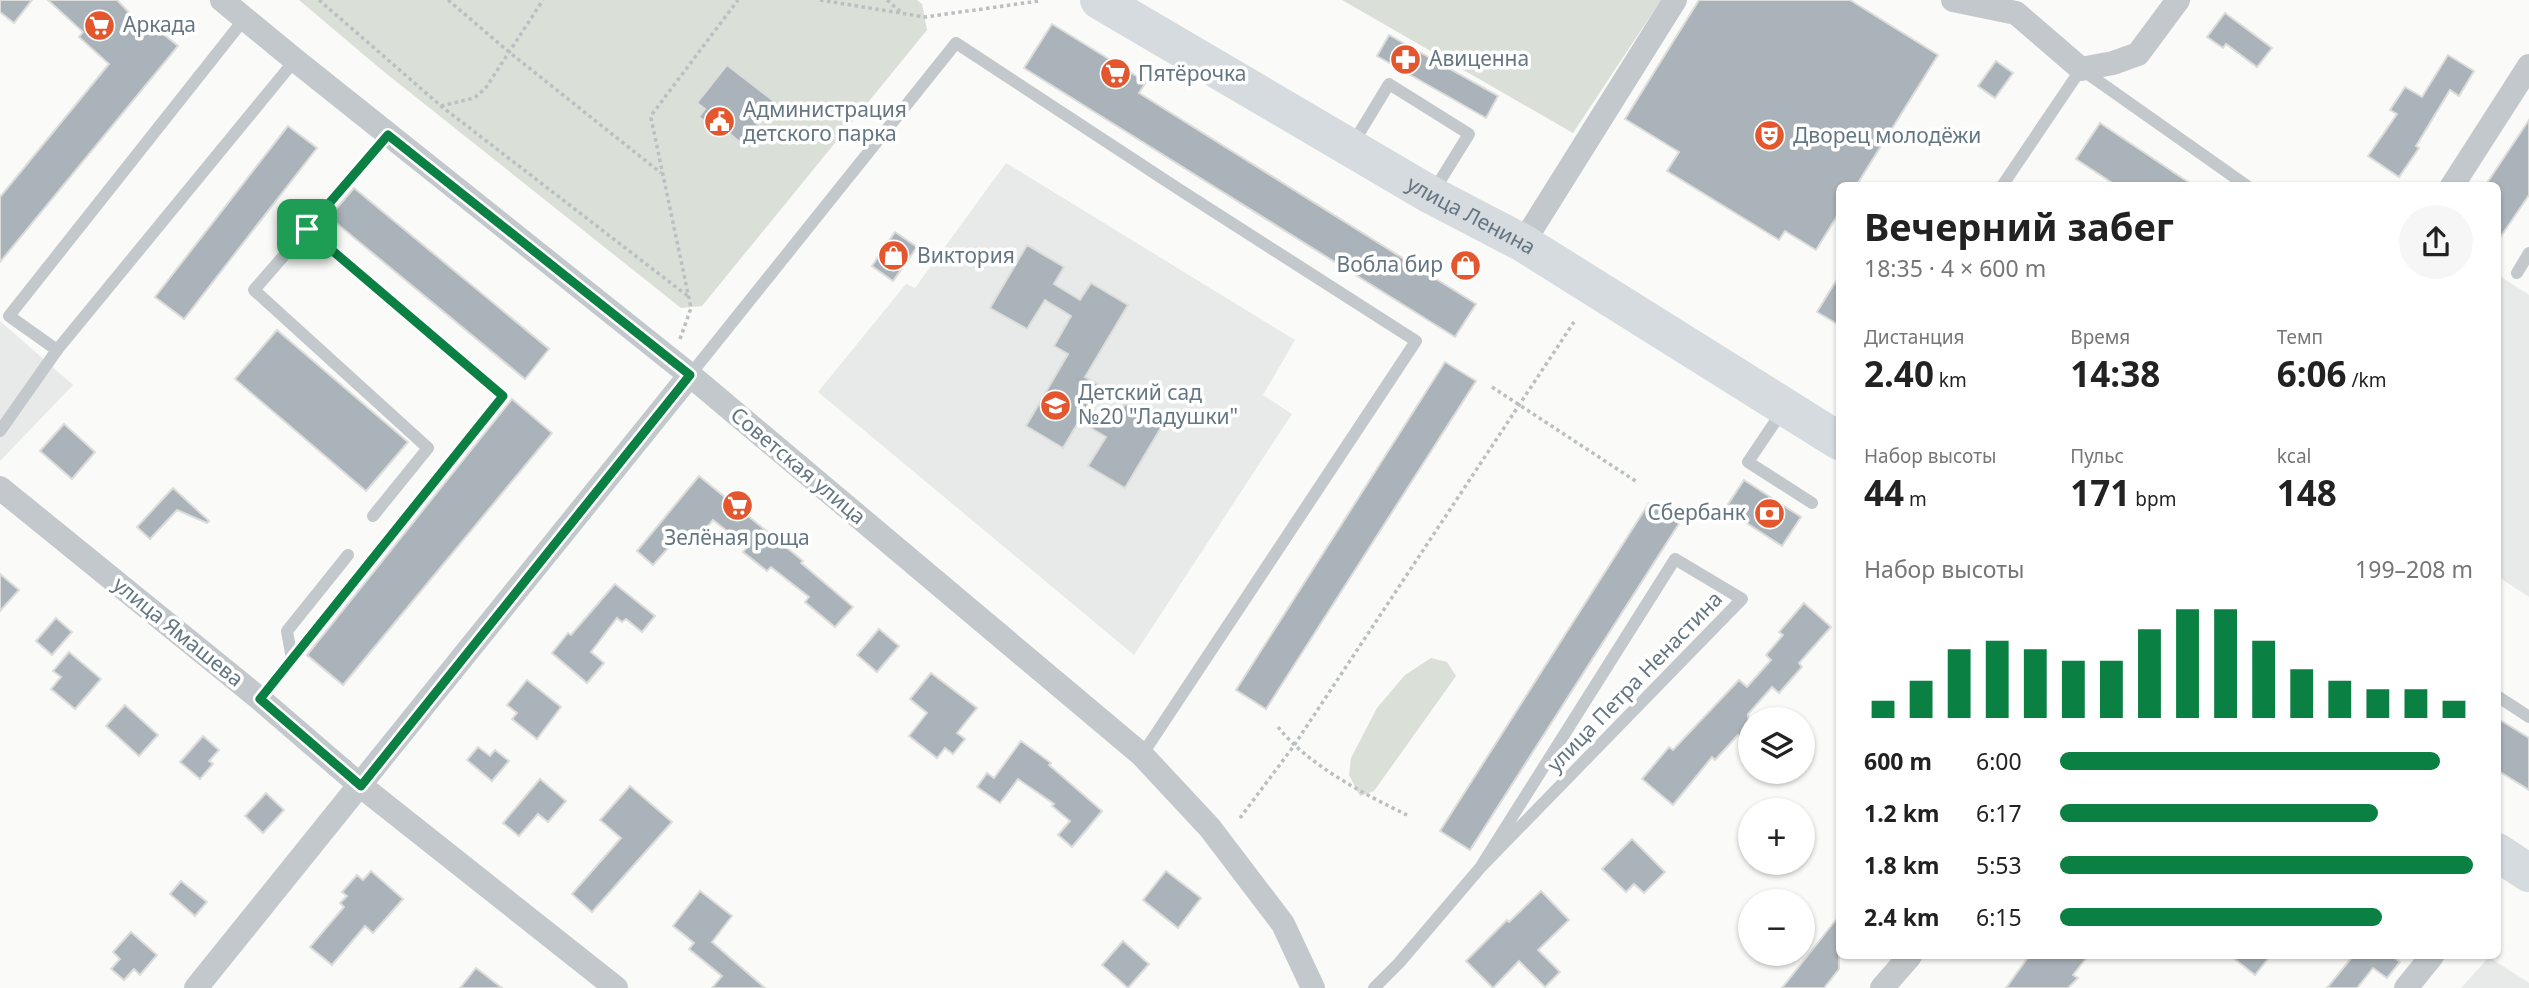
<!DOCTYPE html>
<html lang="ru">
<head>
<meta charset="utf-8">
<style>
  body { margin:0; font-family:"Noto Sans",sans-serif; background:#f6f6f6; color:#222; height:100vh; display:flex; flex-direction:column; font-size:26px; white-space:nowrap }
  * { box-sizing:border-box; margin:0 }
  p { font-size:23px; color:#767676 }
  .icon { flex:none; width:38px; height:38px; fill:none; stroke:currentColor; stroke-width:2; stroke-linecap:round; stroke-linejoin:round }
  .map { position:relative; flex:1; overflow:hidden }
  .drawer { position:absolute; left:1836px; top:182px; width:665px; height:777px; display:flex; flex-direction:column; background:#fff; border-radius:10px; box-shadow:0 2px 5px #0004 }
  .drawer>* { flex:none }
  .buttons { position:absolute; left:1738px; top:707px; display:grid; gap:14px }
  .buttons a { display:grid; place-items:center; width:77px; height:77px; border-radius:50%; background:#fff; box-shadow:0 2px 5px #0004; font-size:35px }
  .pin { position:absolute; display:grid; place-items:center; width:60px; height:60px; color:#fff; margin:-30px; border-radius:14px; box-shadow:0 4px 10px #0006 }
  .round { display:grid; place-items:center; flex:none; width:74px; height:74px; border-radius:37px; background:#f6f6f6 }
  .summary { display:flex; align-items:center; justify-content:space-between; height:119px; padding:0 28px }
  h1 { font-size:38px; font-weight:700; line-height:52px }
  .stats { display:grid; grid-template-columns:repeat(3,1fr); gap:10px; height:119px; padding:7px 28px }
  .stats div { display:grid; align-content:center }
  .stats b { font-size:35px; font-weight:700 }
  .stats small { font-size:19px; font-weight:400 }
  .stats p { font-size:19px }
  .chart { height:196px; padding:14px 28px }
  .chart p { display:flex; justify-content:space-between }
  .chart svg { width:100%; height:126px; margin-top:7px; stroke:#0b8043; stroke-width:6 }
  ul { padding:0 28px; list-style:none; font-size:23px }
  li { display:grid; grid-template-columns:112px 84px 1fr; align-items:center; height:52px }
  li i { height:18px; border-radius:9px; background:#0b8043 }
  .map>svg:first-child { display:block }
  .built { fill:#e8e9e9 }
  .green { fill:#dadfd7 }
  .building { fill:#aab3b9; stroke:#dcdcda; stroke-width:2 }
  .lines { fill:none; stroke-linecap:round; stroke-linejoin:round }
  .path { stroke:#bbbfc2; stroke-width:3.5; stroke-dasharray:3.5 3.5; stroke-linecap:butt }
  .service { stroke:#c3c8cc; stroke-width:12 }
  .minor { stroke:#c3c8cc; stroke-width:24 }
  .primary { stroke:#d6dbdf; stroke-width:38 }
  .route-casing { stroke:#fff; stroke-width:14 }
  .route { stroke:#0b8043; stroke-width:9 }
  .labels { text-anchor:middle; stroke-width:7; stroke-linejoin:round; paint-order:stroke }
  .poi-label { font-size:21px; fill:#657683; stroke:#fff; text-anchor:start }
  .street-label { font-size:21px; fill:#657683; stroke:#fff }
</style>
</head>
<body>
<div class="map">
<svg width="2529" height="988" viewBox="0 0 2529 988">
  <rect width="100%" height="100%" fill="#fafaf8"/>
  <g class="built">
    <polygon points="1006,163 1295,340 1263,395 1292,414 1134,655 818,392 906,284 915,288"/>
    <polygon points="2497,274 2529,295 2529,597 2497,576"/>
    <polygon points="0,321 73,385 0,461"/>
    <polygon points="2489,957 2529,983 2529,988 2461,988"/>
  </g>
  <g class="green">
    <polygon points="299,0 917,0 922,4 927,30 702,306 681,308 383,71"/>
    <polygon points="1342,0 1661,0 1573,133"/>
    <polygon points="1431,658 1447,662 1456,676 1374,791 1360,796 1349,775 1351,758 1377,708 1405,675"/>
  </g>
  <g class="building">
    <polygon points="0,0 32,0 14,23 0,12"/>
    <polygon points="48,0 117,0 141,25 146,20 178,46 0,262 0,197 109,64 79,37 83,32"/>
    <polygon points="1699,0 1850,0 1938,55 1856,186 1839,186 1839,213 1816,250 1785,231 1779,240 1667,171 1679,152 1625,119"/>
    <polygon points="2225,13 2272,48 2257,67 2226,44 2223,48 2207,37"/>
    <polygon points="1052,24 1146,82 1139,93 1476,304 1455,337 1024,68"/>
    <polygon points="1389,35 1498,96 1486,118 1377,56"/>
    <polygon points="2448,55 2474,71 2459,96 2450,90 2416,146 2419,148 2399,177 2368,156 2397,114 2390,110 2405,87 2422,97"/>
    <polygon points="1996,61 2013,73 1995,98 1978,86"/>
    <polygon points="727,65 775,102 742,144 717,123 713,127 699,117 705,109 697,103"/>
    <polygon points="2529,120 2529,195 2497,242 2497,186 2485,186"/>
    <polygon points="2100,123 2194,186 2117,186 2076,159"/>
    <polygon points="288,126 317,148 184,319 155,297"/>
    <polygon points="354,188 549,349 525,379 329,217"/>
    <polygon points="895,232 917,247 893,281 872,266"/>
    <polygon points="1027,245 1064,267 1054,284 1080,300 1091,283 1128,305 1085,377 1100,385 1087,406 1114,423 1125,404 1162,426 1125,488 1088,466 1106,437 1079,421 1063,448 1026,426 1068,354 1054,346 1071,316 1045,300 1027,329 990,308"/>
    <polygon points="1839,276 1839,325 1817,312"/>
    <polygon points="277,330 408,442 366,491 235,379"/>
    <polygon points="1445,362 1476,381 1266,709 1236,690"/>
    <polygon points="512,399 552,433 343,685 307,655"/>
    <polygon points="64,424 95,452 72,479 40,451"/>
    <polygon points="699,476 786,547 803,561 801,563 853,607 835,627 805,602 809,597 771,567 767,571 743,552 747,547 713,520 691,547 678,537 653,565 637,551"/>
    <polygon points="1744,480 1801,517 1782,546 1725,509"/>
    <polygon points="173,488 209,521 207,523 177,510 150,539 137,527"/>
    <polygon points="1649,503 1680,522 1470,850 1440,831"/>
    <polygon points="0,574 19,590 0,611"/>
    <polygon points="615,584 655,616 642,632 626,619 622,622 617,618 591,652 604,663 587,683 552,653 568,633 571,635"/>
    <polygon points="1804,603 1831,627 1799,663 1802,667 1779,693 1772,687 1748,714 1750,745 1738,735 1715,760 1712,757 1673,805 1642,779 1669,747 1673,750 1739,680 1747,687 1771,660 1766,655 1783,635 1779,632"/>
    <polygon points="56,618 72,632 52,655 36,641"/>
    <polygon points="879,629 899,646 877,672 857,655"/>
    <polygon points="69,652 101,679 75,709 51,689 61,677 53,671"/>
    <polygon points="931,673 977,708 957,733 965,739 953,754 945,748 937,758 909,736 927,713 910,699"/>
    <polygon points="527,680 561,707 537,739 512,719 517,713 507,705"/>
    <polygon points="125,705 158,735 139,756 106,726"/>
    <polygon points="2497,718 2529,738 2529,790 2497,770"/>
    <polygon points="203,736 219,750 209,761 213,764 200,779 180,762"/>
    <polygon points="1021,741 1051,763 1049,765 1102,811 1072,847 1058,835 1070,821 1052,806 1054,804 1018,779 1000,803 977,787 987,773 994,778"/>
    <polygon points="478,747 490,756 495,750 509,761 492,781 467,760"/>
    <polygon points="540,779 566,801 548,822 538,814 519,836 503,823"/>
    <polygon points="630,786 672,822 592,912 572,894 621,838 600,820"/>
    <polygon points="266,793 284,810 263,833 245,816"/>
    <polygon points="1632,839 1665,872 1644,893 1634,884 1626,892 1602,869"/>
    <polygon points="371,871 403,899 373,933 365,926 332,965 310,947 344,907 340,903 347,896 342,892 357,875 363,880"/>
    <polygon points="1166,871 1201,898 1178,928 1143,900"/>
    <polygon points="181,881 207,902 195,916 170,894"/>
    <polygon points="700,891 732,916 712,942 765,988 712,988 722,976 689,949 694,943 673,926"/>
    <polygon points="1541,891 1569,920 1538,950 1560,972 1545,987 1519,961 1493,988 1466,961 1507,920 1509,922"/>
    <polygon points="1839,916 1839,969 1824,988 1782,988"/>
    <polygon points="131,932 157,955 140,975 134,969 124,980 111,969 120,959 113,952"/>
    <polygon points="1123,941 1149,964 1128,988 1102,965"/>
    <polygon points="2029,956 2088,956 2073,975 2078,978 2068,988 2006,988"/>
    <polygon points="2231,956 2270,956 2255,975"/>
    <polygon points="2353,956 2392,956 2400,962 2387,978 2373,968 2357,988 2327,988"/>
    <polygon points="476,968 502,988 460,988"/>
  </g>
  <g class="lines">
    <g class="path">
      <polyline points="319,0 441,106 689,297"/>
      <polyline points="448,0 509,52 661,173"/>
      <polyline points="820,0 925,17 1039,1"/>
      <polyline points="887,0 901,12"/>
      <polyline points="441,106 474,98 485,89 543,0"/>
      <polyline points="680,339 691,308 651,118 653,113 738,0"/>
      <polyline points="1492,387 1637,482"/>
      <path d="M1278,727C1308,765 1364,794 1407,815"/>
      <polyline points="1240,818 1293,747 1574,322"/>
    </g>
    <g class="service">
      <polyline points="245,18 9,316 57,350 295,60"/>
      <polyline points="1352,145 1389,84 1469,134 1433,192"/>
      <polyline points="2002,186 2081,69 2247,186"/>
      <polyline points="307,229 254,290 428,448 373,516"/>
      <polyline points="2517,273 2529,253"/>
      <polyline points="690,375 956,43 1177,188 1416,341 1142,755"/>
      <polyline points="1783,410 1748,462 1812,503"/>
      <polyline points="0,431 57,350"/>
      <polyline points="292,659 287,631 348,555"/>
      <polyline points="2497,696 2529,717"/>
      <polyline points="260,699 503,396 307,229 388,135"/>
      <polyline points="1374,988 1399,963 1480,868 1742,599 1675,559 1480,868"/>
    </g>
    <g class="minor">
      <polyline points="222,0 295,60 690,375 1142,755 1210,828 1283,924 1313,988"/>
      <polyline points="1953,0 2016,13 2081,69 2113,63 2138,54 2178,0"/>
      <polyline points="2452,186 2529,66"/>
      <polyline points="1523,243 1675,0"/>
      <polyline points="0,488 260,699 361,786 616,988"/>
      <polyline points="196,988 690,375"/>
      <polyline points="1882,988 1910,956"/>
      <polyline points="2406,988 2432,956"/>
    </g>
    <g class="primary">
      <path id="s1" d="M1099,0L1431,195L1523,243L1839,441"/>
      <polyline points="2497,852 2529,873"/>
    </g>
  </g>
  <g class="lines">
    <defs>
      <polygon id="route" points="388,135 690,375 361,786 260,699 503,396 307,229"/>
    </defs>
    <use href="#route" class="route-casing"/>
    <use href="#route" class="route"/>
  </g>
  <defs>
    <symbol id="supermarket-disc" viewBox="-11 -11 22 22"><circle r="9.5" fill="#e4572e" stroke="#fff"/><path d="M-6-5.5h2.5l.6 2H6L4.5 2H-2.5L-4.4-4H-6ZM-1.5 3.2a1.3 1.3 0 1 0 .1 0ZM3 3.2a1.3 1.3 0 1 0 .1 0Z" fill="#fff"/></symbol>
    <symbol id="pharmacy-disc" viewBox="-11 -11 22 22"><circle r="9.5" fill="#e4572e" stroke="#fff"/><path d="M-2-6h4v4h4v4h-4v4h-4v-4h-4v-4h4Z" fill="#fff"/></symbol>
    <symbol id="civic-disc" viewBox="-11 -11 22 22"><circle r="9.5" fill="#e4572e" stroke="#fff"/><path d="M-.6-6.5H3V-4.5H.6V-3L4-1V1h2V6H-6V1h2V-1L-.6-3ZM-1.2 2.5V6h2.4V2.5Z" fill="#fff"/></symbol>
    <symbol id="theatre-disc" viewBox="-11 -11 22 22"><circle r="9.5" fill="#e4572e" stroke="#fff"/><path d="M-5-5.5Q0-4 5-5.5V0Q5 5 0 6Q-5 5-5 0ZM-3.3-2.5H-1v1.5H-3.3ZM1-2.5H3.3v1.5H1ZM-2.8 1Q0 5.5 2.8 1Z" fill="#fff"/></symbol>
    <symbol id="shop-disc" viewBox="-11 -11 22 22"><circle r="9.5" fill="#e4572e" stroke="#fff"/><path d="M-5-2.5h2.3a2.7 3.5 0 0 1 5.4 0H5L5.5 6h-11ZM-1.5-2.5h3a1.5 2.3 0 0 0-3 0Z" fill="#fff"/></symbol>
    <symbol id="school-disc" viewBox="-11 -11 22 22"><circle r="9.5" fill="#e4572e" stroke="#fff"/><path d="M0-5L7-2L0 1L-7-2ZM-4 1L0 2.5L4 1V4Q0 6-4 4Z" fill="#fff"/></symbol>
    <symbol id="bank-disc" viewBox="-11 -11 22 22"><circle r="9.5" fill="#e4572e" stroke="#fff"/><path d="M-6-4H6V4H-6ZM0-2.3a2.3 2.3 0 1 0 0 4.6a2.3 2.3 0 1 0 0-4.6Z" fill="#fff"/></symbol>
  </defs>
  <g fill-rule="evenodd">
    <use href="#supermarket-disc" x="82" y="8" width="35" height="35"/>
    <use href="#pharmacy-disc" x="1388" y="42" width="35" height="35"/>
    <use href="#supermarket-disc" x="1098" y="56" width="35" height="35"/>
    <use href="#civic-disc" x="702" y="104" width="35" height="35"/>
    <use href="#theatre-disc" x="1752" y="118" width="35" height="35"/>
    <use href="#shop-disc" x="876" y="238" width="35" height="35"/>
    <use href="#shop-disc" x="1448" y="248" width="35" height="35"/>
    <use href="#school-disc" x="1038" y="388" width="35" height="35"/>
    <use href="#supermarket-disc" x="720" y="488" width="35" height="35"/>
    <use href="#bank-disc" x="1752" y="496" width="35" height="35"/>
  </g>
  <g class="labels">
    <g class="poi-label">
      <text x="123" y="32">Аркада</text>
      <text x="1429" y="66">Авиценна</text>
      <text x="1138" y="81">Пятёрочка</text>
      <text x="743" y="117">Администрация<tspan x="743" dy="24">детского парка</tspan></text>
      <text x="1793" y="143">Дворец молодёжи</text>
      <text x="917" y="263">Виктория</text>
      <text x="1443" y="272" text-anchor="end">Вобла бир</text>
      <text x="1078" y="400">Детский сад<tspan x="1078" dy="24">№20 "Ладушки"</tspan></text>
      <text x="1746" y="520" text-anchor="end">Сбербанк</text>
      <text x="737" y="545" text-anchor="middle">Зелёная роща</text>
    </g>
    <g class="street-label">
      <text dy="7" stroke="none"><textPath href="#s1" startOffset="430">улица Ленина</textPath></text>
      <text transform="translate(798 466) rotate(40)" y="7">Советская улица</text>
      <text transform="translate(178 632) rotate(39)" y="7">улица Ямашева</text>
      <text transform="translate(1635 682) rotate(-46)" y="7">улица Петра Ненастина</text>
    </g>
  </g>
</svg>
<div class="buttons">
<a><svg class="icon" aria-label="layers" viewBox="0 0 24 24"><path d="M12 4l9 5-9 5-9-5zM3 14l9 5 9-5"/></svg></a>
<a>+</a>
<a>−</a>
</div>
<div class="pin" style="left:307px;top:229px;background:#1e9e55"><svg class="icon" aria-label="arrive" viewBox="0 0 24 24"><path d="M6 21V4h12l-3 4 3 4H6"/></svg></div>
<section class="drawer">
<div class="summary"><div><h1>Вечерний забег</h1><p>18:35 · 4 × 600 m</p></div><a class="round"><svg class="icon" aria-label="share" viewBox="0 0 24 24"><path d="M12 15V3M7 8l5-5 5 5M5 13v7h14v-7"/></svg></a></div>
<div class="stats">
<div><p>Дистанция</p><b>2.40<small> km</small></b></div>
<div><p>Время</p><b>14:38</b></div>
<div><p>Темп</p><b>6:06<small> /km</small></b></div>
</div>
<div class="stats">
<div><p>Набор высоты</p><b>44<small> m</small></b></div>
<div><p>Пульс</p><b>171<small> bpm</small></b></div>
<div><p>kcal</p><b>148</b></div>
</div>
<div class="chart"><p><span>Набор высоты</span>199–208 m</p>
<svg viewBox="0 0 160 44" preserveAspectRatio="none"><path d="M5 44V38M15 44V31M25 44V20M35 44V17M45 44V20M55 44V24M65 44V24M75 44V13M85 44V6M95 44V6M105 44V17M115 44V27M125 44V31M135 44V34M145 44V34M155 44V38"/></svg>
</div>
<ul>
<li><b>600 m</b>6:00<i style="width:92%"></i></li>
<li><b>1.2 km</b>6:17<i style="width:77%"></i></li>
<li><b>1.8 km</b>5:53<i style="width:100%"></i></li>
<li><b>2.4 km</b>6:15<i style="width:78%"></i></li>
</ul>
</section>
</div>
</body>
</html>
